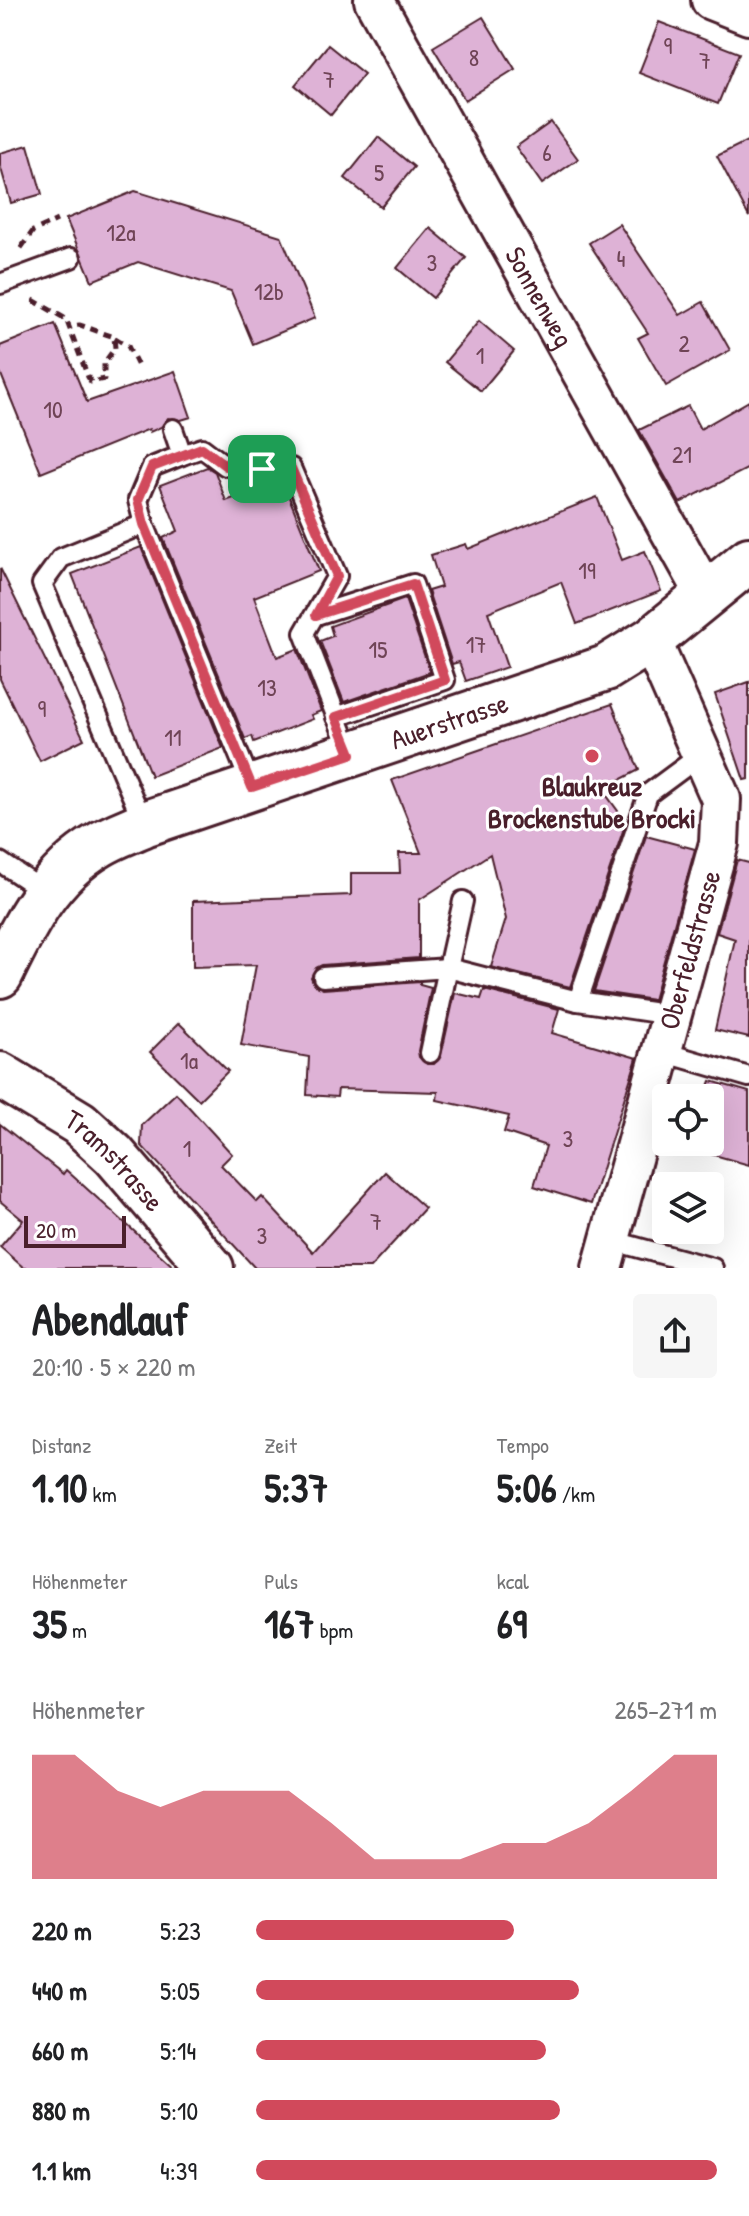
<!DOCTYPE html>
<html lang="de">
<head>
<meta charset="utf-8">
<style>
  body { margin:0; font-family:"Patrick Hand",sans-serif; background:#f6f6f6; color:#202124; height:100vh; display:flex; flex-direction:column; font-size:30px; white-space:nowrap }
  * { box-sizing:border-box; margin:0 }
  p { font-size:26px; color:#757577 }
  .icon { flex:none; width:44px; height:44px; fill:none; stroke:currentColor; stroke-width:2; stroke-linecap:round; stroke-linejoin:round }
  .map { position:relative; height:1268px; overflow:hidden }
  .drawer { display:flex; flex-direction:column; background:#fff; flex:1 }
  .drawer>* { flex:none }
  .fabs { position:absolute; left:652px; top:1084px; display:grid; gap:16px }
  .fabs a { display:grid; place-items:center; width:72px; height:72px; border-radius:8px; background:#fff; box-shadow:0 8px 32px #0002; font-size:40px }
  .scale { position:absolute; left:24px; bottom:20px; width:102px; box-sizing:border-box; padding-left:8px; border:4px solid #4a1f2b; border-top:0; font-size:22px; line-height:28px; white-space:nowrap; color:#4a1f2b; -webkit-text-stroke:6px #fff; paint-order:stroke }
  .pin { position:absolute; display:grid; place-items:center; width:68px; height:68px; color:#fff; margin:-34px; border-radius:16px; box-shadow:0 4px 12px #0006 }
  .round { display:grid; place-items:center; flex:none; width:84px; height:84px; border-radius:8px; background:#f6f6f6 }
  .overview { display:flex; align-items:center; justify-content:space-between; height:136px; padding:0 32px }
  h1 { font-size:44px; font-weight:700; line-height:60px }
  .metrics { display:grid; grid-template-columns:repeat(3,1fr); gap:12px; height:136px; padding:8px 32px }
  .metrics div { display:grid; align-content:center }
  .metrics b { font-size:40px; font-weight:700 }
  .metrics small { font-size:22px; font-weight:400 }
  .metrics p { font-size:22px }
  .chart { height:224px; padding:16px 32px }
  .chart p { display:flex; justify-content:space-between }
  .chart svg { width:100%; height:144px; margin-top:8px; fill:#d1495b; opacity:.7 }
  ul { padding:0 32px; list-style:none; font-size:26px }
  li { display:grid; grid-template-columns:128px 96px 1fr; align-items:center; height:60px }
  li i { height:20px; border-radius:10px; background:#d1495b }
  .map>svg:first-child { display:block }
  .building { fill:#deb2d6; stroke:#4a1f2b; stroke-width:2 }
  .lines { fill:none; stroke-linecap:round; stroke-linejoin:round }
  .lane-casing { stroke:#4a1f2b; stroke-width:24 }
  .street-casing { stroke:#4a1f2b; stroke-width:44 }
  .secondary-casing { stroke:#4a1f2b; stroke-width:50 }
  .path { stroke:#4a1f2b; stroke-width:5; stroke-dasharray:8 6; stroke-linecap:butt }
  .lane { stroke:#fff; stroke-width:18 }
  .street { stroke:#fff; stroke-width:38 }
  .secondary { stroke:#fff; stroke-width:44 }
  .route-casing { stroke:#fff; stroke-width:16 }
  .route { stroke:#d1495b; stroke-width:10 }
  .poi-dot { fill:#d1495b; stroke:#fff; stroke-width:3 }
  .labels { text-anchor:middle; stroke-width:6; stroke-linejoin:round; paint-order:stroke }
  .number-label { font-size:24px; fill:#6f4456 }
  .street-label { font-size:28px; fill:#4a1f2b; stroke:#fff }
  .poi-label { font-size:28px; font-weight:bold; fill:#4a1f2b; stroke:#fff }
</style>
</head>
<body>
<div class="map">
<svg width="749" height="1268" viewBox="0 0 749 1268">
  <rect width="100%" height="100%" fill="#fff"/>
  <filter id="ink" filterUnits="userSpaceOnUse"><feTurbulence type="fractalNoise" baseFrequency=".0125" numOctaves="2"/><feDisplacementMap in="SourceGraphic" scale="16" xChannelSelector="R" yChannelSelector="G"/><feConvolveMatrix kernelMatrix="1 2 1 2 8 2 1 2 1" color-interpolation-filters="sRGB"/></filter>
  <g filter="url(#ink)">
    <g class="building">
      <polygon points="483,17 515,69 465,100 433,47"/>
      <polygon points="659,22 739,53 718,104 639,73"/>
      <polygon points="328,45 364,74 331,115 295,85"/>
      <polygon points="551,122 578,159 542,184 516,147"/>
      <polygon points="378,137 414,167 381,207 345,178"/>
      <polygon points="749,140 749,217 717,156"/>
      <polygon points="28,145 42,194 11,203 0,165 0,153"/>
      <polygon points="135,191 281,236 315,318 253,344 231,291 138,262 92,281 66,219"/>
      <polygon points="619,224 680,315 703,302 730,350 666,386 638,338 648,333 589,243"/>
      <polygon points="430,228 466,258 433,298 397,268"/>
      <polygon points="479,321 514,351 481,391 445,362"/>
      <polygon points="55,324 87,402 175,371 191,417 181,420 168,418 161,427 150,432 149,429 41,473 0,372 0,346"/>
      <polygon points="749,401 749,468 680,503 639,430 688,406 700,429"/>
      <polygon points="207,467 215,472 226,501 282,480 319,571 254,597 277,657 297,649 321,711 311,715 313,719 254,742 252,736 245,739 163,538 178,531 160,485"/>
      <polygon points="597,497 622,560 645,551 661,591 577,624 561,582 488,612 507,667 466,681 459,662 452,664 428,591 441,587 431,555 466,544 468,549"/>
      <polygon points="141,547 223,748 151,776 72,574"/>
      <polygon points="0,568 84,739 40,761 0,679"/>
      <polygon points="405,599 430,672 344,702 320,641 333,636 330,626"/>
      <polygon points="749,682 749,779 744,780 715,694"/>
      <polygon points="612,704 639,770 602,789 626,822 570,987 491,967 506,919 490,854 419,900 419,958 322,965 316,968 311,977 314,984 323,989 420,982 420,985 431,988 418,1051 419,1057 427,1064 434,1064 441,1056 455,993 481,999 484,990 559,1009 552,1033 637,1058 591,1204 534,1186 546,1146 504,1132 509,1116 437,1100 438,1092 338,1089 337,1097 307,1095 309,1057 241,1045 256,965 193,967 193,901 351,895 351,873 400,873 399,853 421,853 392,780"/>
      <polygon points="646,836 695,849 653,1000 594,991"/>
      <polygon points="737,860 749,863 749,1038 715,1030 735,939 717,933"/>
      <polygon points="179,1023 228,1071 199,1100 150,1052"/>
      <polygon points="711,1081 749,1092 749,1165 690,1148 692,1142 710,1142 710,1108 717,1102 718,1096 715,1089 709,1086"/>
      <polygon points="176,1093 232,1154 221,1165 257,1202 262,1197 313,1252 385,1172 425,1208 370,1268 255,1268 141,1145 142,1125"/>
      <polygon points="0,1124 63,1174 66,1170 175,1268 24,1268 0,1247 23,1220 0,1201"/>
    </g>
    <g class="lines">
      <defs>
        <g id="lane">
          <polyline points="0,284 71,258"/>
          <polyline points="182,455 202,448 226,466 291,468 337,576 304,633 351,754"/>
          <polyline points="144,524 138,500 152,467 182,455 173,429"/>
          <polyline points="316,615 413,584 445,680 336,717"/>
          <polyline points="144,824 42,584 61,558 144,524 252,787"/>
          <polyline points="0,862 45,892"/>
          <polyline points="463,901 448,968 578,1001"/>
          <polyline points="323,977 448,968 430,1053"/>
          <polyline points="671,1015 578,1001 648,794 702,754"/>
          <polyline points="663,1052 749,1077"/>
          <polyline points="700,1098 706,1097"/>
          <polyline points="610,1240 713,1268"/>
        </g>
        <g id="street">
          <path id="s1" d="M374,0L706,595"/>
          <polyline points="711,0 749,15"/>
          <path id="s2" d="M602,1268L719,843L721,799L651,640"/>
        </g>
        <g id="secondary">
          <path id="s3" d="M0,975C25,924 48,875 99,845C113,836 129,831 144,824L606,668L651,640L749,560"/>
          <path id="s4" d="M0,1075L79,1123L114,1155L211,1268"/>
        </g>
      </defs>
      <use href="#lane" class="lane-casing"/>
      <use href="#street" class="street-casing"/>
      <use href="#secondary" class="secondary-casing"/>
      <g class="path">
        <polyline points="21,248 33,231 57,220"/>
        <polyline points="33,300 66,319 88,377 91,382 104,379 104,363 115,348 114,337 80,325 69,326"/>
        <polyline points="115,338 128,346 138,366"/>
      </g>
      <use href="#lane" class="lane"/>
      <use href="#street" class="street"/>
      <use href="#secondary" class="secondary"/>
    </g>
  </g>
  <g class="lines" filter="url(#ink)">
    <defs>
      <polygon id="route" points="202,448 226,466 262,469 291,468 337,576 316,615 413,584 445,680 336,717 351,754 252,787 144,524 138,500 152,467"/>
    </defs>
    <use href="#route" class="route-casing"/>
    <use href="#route" class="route"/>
  </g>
  <circle class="poi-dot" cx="592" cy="756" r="8"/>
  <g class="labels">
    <g class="number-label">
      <text x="668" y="54">9</text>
      <text x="474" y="66">8</text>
      <text x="705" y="69">7</text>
      <text x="329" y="88">7</text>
      <text x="547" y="161">6</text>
      <text x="379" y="181">5</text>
      <text x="121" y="241">12a</text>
      <text x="621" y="267">4</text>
      <text x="432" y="271">3</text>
      <text x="269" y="300">12b</text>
      <text x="684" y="352">2</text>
      <text x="480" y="364">1</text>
      <text x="53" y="418">10</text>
      <text x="682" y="463">21</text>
      <text x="587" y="579">19</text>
      <text x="476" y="653">17</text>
      <text x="378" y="658">15</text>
      <text x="267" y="696">13</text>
      <text x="42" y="717">9</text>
      <text x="173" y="746">11</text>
      <text x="189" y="1069">1a</text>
      <text x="568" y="1147">3</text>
      <text x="187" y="1157">1</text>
      <text x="376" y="1230">7</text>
      <text x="262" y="1244">3</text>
    </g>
    <g class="street-label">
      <text dy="10" stroke="none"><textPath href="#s1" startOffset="340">Sonnenweg</textPath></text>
      <text dy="10" stroke="none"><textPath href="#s3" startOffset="538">Auerstrasse</textPath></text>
      <text dy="10" stroke="none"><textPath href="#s2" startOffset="330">Oberfeldstrasse</textPath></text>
      <text dy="10" stroke="none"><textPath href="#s4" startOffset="144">Tramstrasse</textPath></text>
    </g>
    <g class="poi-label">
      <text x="592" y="796">Blaukreuz<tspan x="592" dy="32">Brockenstube Brocki</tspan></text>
    </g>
  </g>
</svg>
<div class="fabs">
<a><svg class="icon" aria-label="locate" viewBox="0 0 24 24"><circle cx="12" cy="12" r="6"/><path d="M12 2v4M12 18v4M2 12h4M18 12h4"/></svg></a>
<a><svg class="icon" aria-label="layers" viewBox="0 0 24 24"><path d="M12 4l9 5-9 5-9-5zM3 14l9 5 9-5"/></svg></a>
</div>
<div class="scale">20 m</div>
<div class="pin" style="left:262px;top:469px;background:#1e9e55"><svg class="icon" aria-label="arrive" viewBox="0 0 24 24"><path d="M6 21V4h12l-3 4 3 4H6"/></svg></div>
</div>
<section class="drawer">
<div class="overview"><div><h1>Abendlauf</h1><p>20:10 · 5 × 220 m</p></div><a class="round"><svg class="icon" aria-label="share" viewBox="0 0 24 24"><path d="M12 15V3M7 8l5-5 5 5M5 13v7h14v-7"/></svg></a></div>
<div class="metrics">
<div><p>Distanz</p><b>1.10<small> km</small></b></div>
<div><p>Zeit</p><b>5:37</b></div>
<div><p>Tempo</p><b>5:06<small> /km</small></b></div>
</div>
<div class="metrics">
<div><p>Höhenmeter</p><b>35<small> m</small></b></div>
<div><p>Puls</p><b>167<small> bpm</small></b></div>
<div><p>kcal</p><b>69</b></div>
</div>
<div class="chart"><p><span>Höhenmeter</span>265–271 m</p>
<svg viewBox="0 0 160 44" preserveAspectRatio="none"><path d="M0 44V6L10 6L20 17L30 22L40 17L50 17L60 17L70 27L80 38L90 38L100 38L110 33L120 33L130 27L140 17L150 6L160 6V44z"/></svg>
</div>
<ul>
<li><b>220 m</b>5:23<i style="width:56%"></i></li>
<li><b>440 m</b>5:05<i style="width:70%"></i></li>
<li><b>660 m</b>5:14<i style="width:63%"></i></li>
<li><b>880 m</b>5:10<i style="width:66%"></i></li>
<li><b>1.1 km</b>4:39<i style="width:100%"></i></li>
</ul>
</section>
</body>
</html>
